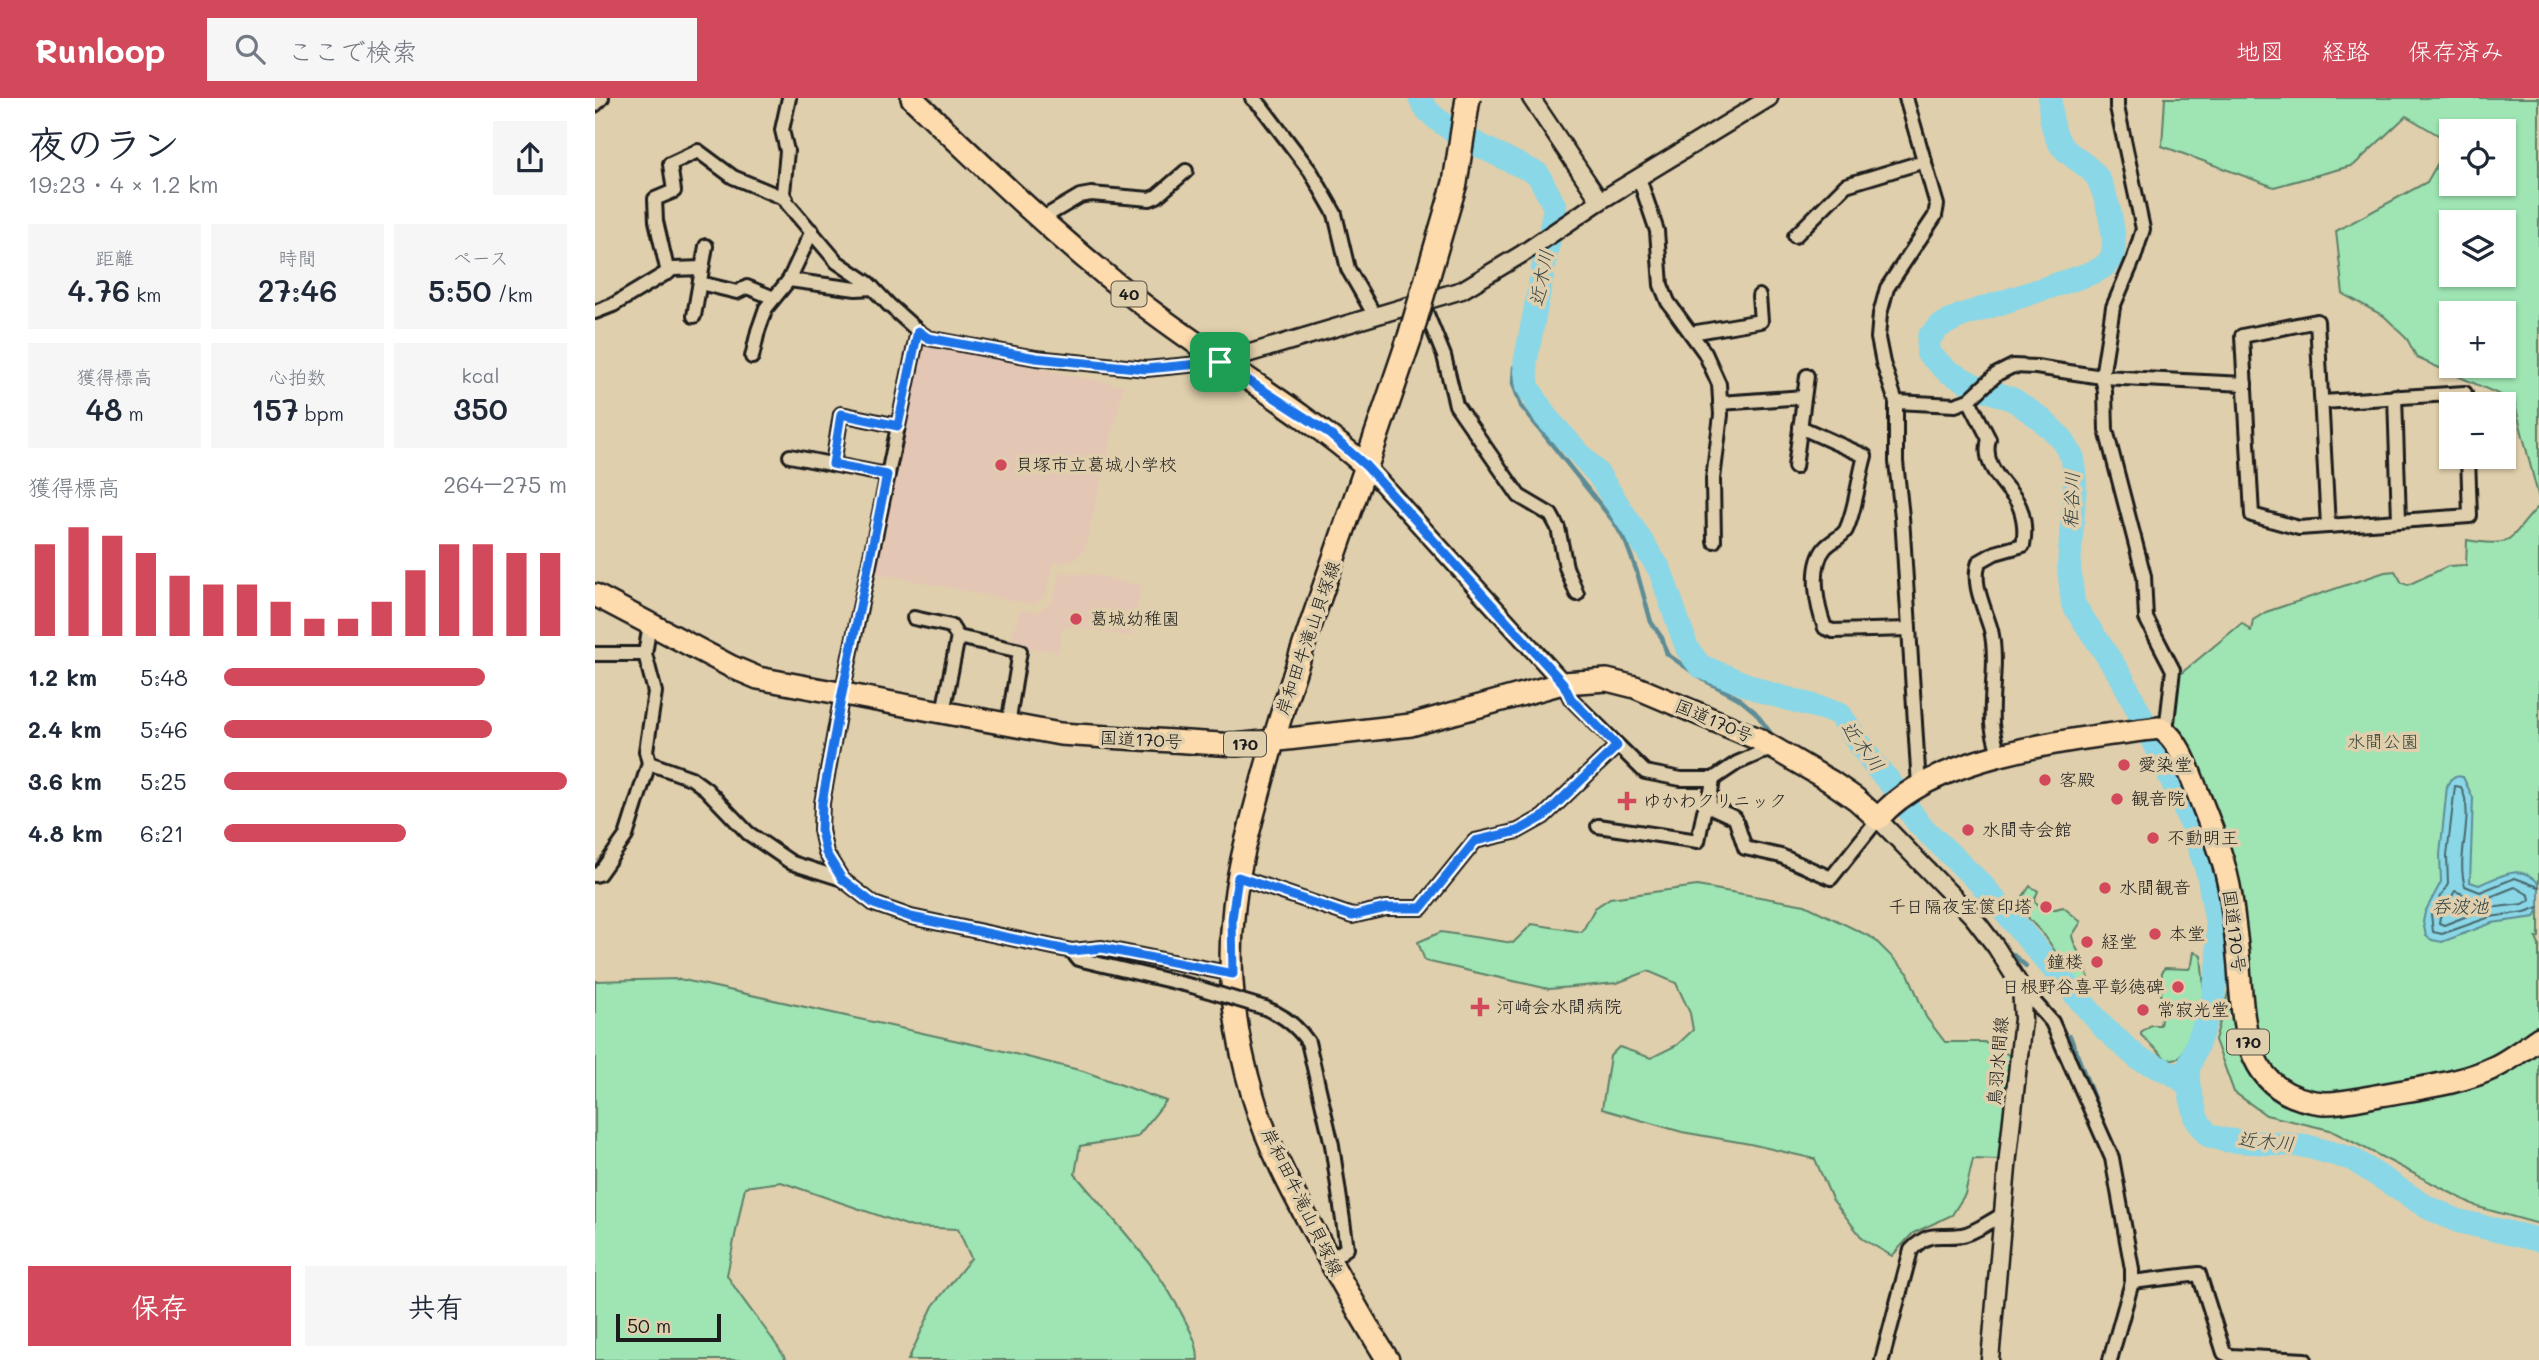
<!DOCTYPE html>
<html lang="ja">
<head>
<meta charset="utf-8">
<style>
  body { margin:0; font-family:Mali,"Klee One",sans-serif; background:#f6f6f7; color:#1f2937; height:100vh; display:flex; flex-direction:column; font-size:26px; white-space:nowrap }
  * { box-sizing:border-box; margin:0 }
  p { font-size:23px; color:#747a83 }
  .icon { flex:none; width:38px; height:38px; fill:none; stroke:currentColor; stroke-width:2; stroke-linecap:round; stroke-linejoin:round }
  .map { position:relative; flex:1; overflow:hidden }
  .sheet { display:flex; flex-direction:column; background:#fff; width:595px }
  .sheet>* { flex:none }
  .buttons { position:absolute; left:1844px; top:21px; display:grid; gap:14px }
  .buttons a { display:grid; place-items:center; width:77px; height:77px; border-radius:0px; background:#fff; box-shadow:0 2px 5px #0004; font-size:35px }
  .scale { position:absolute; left:21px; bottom:18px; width:105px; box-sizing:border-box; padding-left:7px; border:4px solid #1c1c1c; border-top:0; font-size:19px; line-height:24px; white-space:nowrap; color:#1c1c1c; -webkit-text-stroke:5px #e0cfac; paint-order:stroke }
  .pin { position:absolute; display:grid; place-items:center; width:60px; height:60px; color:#fff; margin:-30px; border-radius:14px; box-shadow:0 4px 10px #0006 }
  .round { display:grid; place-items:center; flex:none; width:74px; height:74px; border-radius:0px; background:#f6f6f7 }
  .summary { display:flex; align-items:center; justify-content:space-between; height:119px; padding:0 28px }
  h1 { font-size:38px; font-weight:600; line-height:52px }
  .figures { display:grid; grid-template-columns:repeat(3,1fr); gap:10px; height:119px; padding:7px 28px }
  .figures div { display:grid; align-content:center; border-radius:0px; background:#f6f6f7; text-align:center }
  .figures b { font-size:30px; font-weight:600 }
  .figures small { font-size:19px; font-weight:400 }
  .figures p { font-size:19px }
  .chart { height:196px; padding:14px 28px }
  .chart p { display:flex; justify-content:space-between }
  .chart svg { width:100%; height:126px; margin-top:7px; stroke:#d1495b; stroke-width:6 }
  .cta { display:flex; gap:14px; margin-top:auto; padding:14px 28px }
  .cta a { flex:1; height:80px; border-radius:0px; background:#d1495b; color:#fff; font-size:28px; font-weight:600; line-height:80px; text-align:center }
  .cta a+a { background:#f6f6f7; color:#1f2937 }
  ul { padding:0 28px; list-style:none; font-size:23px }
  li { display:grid; grid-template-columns:112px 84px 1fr; align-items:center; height:52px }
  li i { height:18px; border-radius:9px; background:#d1495b }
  header { display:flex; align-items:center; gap:42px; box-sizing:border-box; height:98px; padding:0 35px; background:#d1495b; color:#fff }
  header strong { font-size:33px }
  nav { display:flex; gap:38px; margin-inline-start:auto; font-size:24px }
  .search { width:490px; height:63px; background:#f6f6f7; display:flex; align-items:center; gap:18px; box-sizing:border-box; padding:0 24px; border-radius:0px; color:#747a83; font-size:26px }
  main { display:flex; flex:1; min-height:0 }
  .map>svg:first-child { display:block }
  .built { fill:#e3c7b4 }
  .green { fill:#9ee5b3; stroke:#5d8068; stroke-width:2; fill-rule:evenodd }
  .water { fill:#89d7e7; stroke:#5d8c96; stroke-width:2 }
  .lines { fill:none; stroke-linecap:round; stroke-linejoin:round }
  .shore { stroke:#48676d; stroke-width:2 }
  .stream { stroke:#5d8c96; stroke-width:4.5 }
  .river { stroke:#89d7e7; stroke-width:24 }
  .minor-casing { stroke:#1c1c1c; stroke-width:18 }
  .tertiary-casing { stroke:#1c1c1c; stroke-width:21 }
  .primary-casing { stroke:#1c1c1c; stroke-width:26 }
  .trunk-casing { stroke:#1c1c1c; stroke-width:26 }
  .motorway-casing { stroke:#1c1c1c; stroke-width:28 }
  .minor { stroke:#e0cfac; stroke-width:12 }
  .tertiary { stroke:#e0cfac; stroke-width:16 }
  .primary { stroke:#fedbac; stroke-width:21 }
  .trunk { stroke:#fedbac; stroke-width:21 }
  .motorway { stroke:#fedbac; stroke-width:23 }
  .minor-bridge-casing { stroke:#1c1c1c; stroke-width:18; stroke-linecap:butt }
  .motorway-bridge-casing { stroke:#1c1c1c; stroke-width:28; stroke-linecap:butt }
  .minor-bridge { stroke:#e0cfac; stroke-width:12 }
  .motorway-bridge { stroke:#fedbac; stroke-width:23 }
  .route-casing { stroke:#fff; stroke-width:14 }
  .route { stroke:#1a73e8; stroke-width:9 }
  .poi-dot { fill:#d1495b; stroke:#e0cfac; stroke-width:2.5 }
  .labels { text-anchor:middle; stroke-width:7; stroke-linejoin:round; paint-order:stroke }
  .shield { fill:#e0cfac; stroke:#575247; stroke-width:2 }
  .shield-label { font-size:16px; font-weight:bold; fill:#1c1c1c }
  .poi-label { font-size:18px; fill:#1c1c1c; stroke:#e0cfac; text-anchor:start }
  .street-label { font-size:18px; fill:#1c1c1c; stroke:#e0cfac }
  .park-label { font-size:18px; fill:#36443a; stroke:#e0cfac }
  .water-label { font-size:19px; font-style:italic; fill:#324145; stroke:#e0cfac }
</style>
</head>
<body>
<header>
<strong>Runloop</strong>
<div class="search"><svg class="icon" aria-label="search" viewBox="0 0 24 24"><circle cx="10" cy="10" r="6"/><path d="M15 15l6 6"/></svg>ここで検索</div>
<nav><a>地図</a><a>経路</a><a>保存済み</a></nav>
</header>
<main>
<section class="sheet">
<div class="summary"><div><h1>夜のラン</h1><p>19:23 · 4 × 1.2 km</p></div><a class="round"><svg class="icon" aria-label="share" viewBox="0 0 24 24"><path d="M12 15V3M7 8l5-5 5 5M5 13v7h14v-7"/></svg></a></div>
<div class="figures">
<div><p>距離</p><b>4.76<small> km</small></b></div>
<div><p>時間</p><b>27:46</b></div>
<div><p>ペース</p><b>5:50<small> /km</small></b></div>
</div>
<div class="figures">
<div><p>獲得標高</p><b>48<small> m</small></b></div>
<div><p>心拍数</p><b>157<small> bpm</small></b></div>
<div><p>kcal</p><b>350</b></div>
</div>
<div class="chart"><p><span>獲得標高</span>264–275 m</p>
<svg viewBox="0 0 160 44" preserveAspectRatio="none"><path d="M5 44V12M15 44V6M25 44V9M35 44V15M45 44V23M55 44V26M65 44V26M75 44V32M85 44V38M95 44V38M105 44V32M115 44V21M125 44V12M135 44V12M145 44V15M155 44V15"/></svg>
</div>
<ul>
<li><b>1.2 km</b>5:48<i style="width:76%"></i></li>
<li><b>2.4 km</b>5:46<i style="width:78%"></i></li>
<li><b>3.6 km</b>5:25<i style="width:100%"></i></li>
<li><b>4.8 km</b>6:21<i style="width:53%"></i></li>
</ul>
<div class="cta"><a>保存</a><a>共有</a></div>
</section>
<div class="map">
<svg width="1944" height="1262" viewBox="0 0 1944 1262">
  <rect width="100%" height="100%" fill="#e0cfac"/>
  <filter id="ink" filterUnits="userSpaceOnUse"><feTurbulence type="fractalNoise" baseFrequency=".0143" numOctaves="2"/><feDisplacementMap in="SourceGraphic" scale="14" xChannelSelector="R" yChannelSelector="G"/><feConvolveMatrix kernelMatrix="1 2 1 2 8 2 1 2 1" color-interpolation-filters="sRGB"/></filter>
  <g filter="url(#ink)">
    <g class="built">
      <polygon points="334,247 529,288 490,451 481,462 465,466 459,464 451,498 439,507 279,475 327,253"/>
      <polygon points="465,473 487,477 492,475 547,488 536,539 482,529 467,530 464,555 414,546 425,511 441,514 457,503"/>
    </g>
    <g class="green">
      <path d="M1570,0H1944V401L1919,303L1822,260L1811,239L1789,218L1748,196L1741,133L1832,84L1855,44L1811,18L1759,67L1679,89L1567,48ZM1857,33H1909V86H1857ZM1857,124H1909V177H1857ZM1909,215V268H1857V215Z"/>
      <path d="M1944,408V839L1941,840L1944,847V1126L1883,1109L1735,1032L1671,1017L1639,994L1620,942L1635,888L1621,783L1635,754L1586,637L1576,624L1584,577L1647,525L1656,533L1658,522L1671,514L1790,474L1800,473L1807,485L1813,487L1853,468L1871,467L1872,442C1922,451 1913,439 1944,408Z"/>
      <polygon points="1102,788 1210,807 1278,840 1313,875 1331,919 1350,944 1389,944 1418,959 1405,1062 1378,1061 1370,1096 1357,1117 1318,1135 1297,1158 1268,1141 1237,1101 1220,1061 1155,1046 1087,1034 1007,1011 1015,958 1024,949 1056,960 1082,947 1098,932 1095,915 1081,885 1053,873 1022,885 954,891 830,863 823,844 846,834 918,845 937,826 987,834 1000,810 1015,800"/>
      <path d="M1435,788L1443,793L1439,803C1450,813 1456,813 1468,809L1486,824L1477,838C1480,853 1493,865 1493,881L1487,886L1478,880L1450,838L1434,821L1427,800Z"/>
      <polygon points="1599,854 1606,857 1610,904 1609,912 1586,957 1583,960 1572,962 1546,937 1546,934 1556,927 1565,927 1569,904 1566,900 1567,873 1570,870 1594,871 1597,866"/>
      <path d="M84,881L404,952L488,973L571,1003L542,1039L485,1048L480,1076C519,1124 562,1165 590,1222C597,1236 603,1246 603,1262H313L338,1208L376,1160L363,1131L317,1129L186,1084L150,1089L132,1177C149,1207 174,1232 191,1262H0V883Z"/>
    </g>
    <path class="water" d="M1860,678L1868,679L1878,700L1875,784L1884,787C1905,778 1927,764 1944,786V811L1940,819L1897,825L1847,844L1837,842L1831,838L1828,824L1830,814L1846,784L1845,757L1852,688L1855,682Z"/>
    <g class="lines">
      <g class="shore">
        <polygon points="1920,789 1934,797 1935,802 1928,806 1893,810 1849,827 1844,825 1845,819 1860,793 1885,803"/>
        <path d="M1944,789L1920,780L1885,794L1870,788C1860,757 1881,719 1866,689L1860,688L1852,758L1853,786L1836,816L1838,834L1847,836L1895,819L1930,814L1944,809"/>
      </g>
      <g class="stream">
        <polyline points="930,266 919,269 918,285 926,308 1019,424 1031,445 1042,474 1056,524 1067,540 1072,556 1109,582 1143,600 1160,614 1175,634"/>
        <polyline points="1417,856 1431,868"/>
        <polyline points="1475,938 1520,1055"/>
        <polyline points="1534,1121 1541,1161"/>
        <polyline points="1522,1262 1525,1247"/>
      </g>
      <g class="river">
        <path d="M825,0C833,28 915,62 943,76L960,109L930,266L933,289L951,319L1003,376L1065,472L1092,550L1105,568L1172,595L1244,615L1279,667L1293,682L1324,726L1387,787L1510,931L1544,961L1577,975L1593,986"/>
        <path d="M1455,0C1455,15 1457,34 1466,47C1475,59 1493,66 1502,79C1511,94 1523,142 1517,158C1513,169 1501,173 1491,177L1365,218L1345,228L1334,239L1333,255L1352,273L1379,287L1419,302L1446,321L1467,341L1478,360L1480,385L1474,468L1478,506L1527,580L1568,662L1596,726L1613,775L1622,825L1624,862L1617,907L1593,971V986L1602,1022L1613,1037L1629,1042L1711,1048L1757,1061L1832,1109L1863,1123L1944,1142"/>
      </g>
      <defs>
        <g id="minor">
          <polyline points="194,0 187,32 192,53 188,95 192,105 242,164 273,185 294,207 323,233"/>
          <polyline points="657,0 666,8 716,74 740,116 753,171 780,218"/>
          <polyline points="1311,0 1342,107 1340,118 1292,190 1285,216 1283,240 1288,265 1301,304 1301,364 1307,419 1324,688"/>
          <polyline points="1522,0 1522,9 1548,131 1539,160 1518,209 1507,279 1510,293 1511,332 1549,478 1551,520 1578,572 1571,633"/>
          <polyline points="0,7 7,0"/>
          <polyline points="1044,80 1062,133 1066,187 1073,204 1110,255 1124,286 1126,317 1118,381 1119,443"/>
          <polyline points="446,121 485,98 496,96 555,101 562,98 591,73"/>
          <polyline points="1200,138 1251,87 1330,63"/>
          <polyline points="73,175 61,123 60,101 79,93 75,66 103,53 138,79 191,101"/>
          <polyline points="194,182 261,191 278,190"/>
          <polyline points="105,185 142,194 152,189 179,200"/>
          <polyline points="827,204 849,258 861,307 924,398 956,417 963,430 971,469 982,496"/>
          <polyline points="0,214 18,207 78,171 107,170"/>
          <polyline points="99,218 111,148"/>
          <polyline points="1096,235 1166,223 1164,198"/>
          <polyline points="157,259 163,233 171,210 194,182 217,133"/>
          <polyline points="625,264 551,271 441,260 333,240 323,233 247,596 227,705 226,732 231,755 247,781 279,806 316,819 477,853 507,850 638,876"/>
          <polyline points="1800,298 1804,422"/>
          <path d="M1374,302L1394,341C1387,365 1405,381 1419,399C1429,412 1431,432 1428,447L1400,455L1384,464C1376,485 1390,511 1396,532C1403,563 1395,595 1397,626C1398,637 1402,647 1404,658"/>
          <polyline points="1301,304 1360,307 1374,302 1402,276 1418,268 1441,269 1507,279 1650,286"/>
          <polyline points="1728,304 1870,295 1871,306"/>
          <polyline points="1125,305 1209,299"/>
          <path d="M1205,329L1270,358C1263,382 1261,411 1251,432C1246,440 1236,443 1230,450C1214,469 1222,509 1230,530L1238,533L1314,531"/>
          <polyline points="195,358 292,377"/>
          <polyline points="238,366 246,316 303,328"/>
          <polyline points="1200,369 1212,278"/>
          <polyline points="1733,428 1722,223 1647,238 1657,417 1704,430 1875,418 1873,359"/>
          <polyline points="319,520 356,528 363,539 348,614"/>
          <polyline points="55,526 50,556 60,594 51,653 54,665 96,680 111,691 153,735 197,765 247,781"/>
          <polyline points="363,539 425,553 413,627"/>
          <polyline points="0,556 50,556"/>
          <polyline points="968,585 976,601 1050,674 1086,681 1118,681 1142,665 1165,655 1181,651"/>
          <polyline points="1118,681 1114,708 1140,720 1150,750 1186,758 1236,780 1283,721"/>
          <polyline points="1003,728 1103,743 1109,713 1114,708"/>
          <polyline points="0,777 4,776 31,738 54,665"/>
          <polyline points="643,779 757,818 791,810 826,810 880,743 923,733 948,719 1022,648"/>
          <polyline points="477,853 483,861 597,888"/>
          <polyline points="1426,889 1457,924 1517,1060 1537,1171 1537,1184 1515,1262"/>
          <path d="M670,910C688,917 702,928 713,944L737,1047L752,1150L735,1162"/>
          <polyline points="1537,1184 1604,1176 1629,1255 1636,1258 1710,1262"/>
          <path d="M1287,1262L1316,1152C1337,1131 1342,1141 1367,1137C1380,1135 1395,1123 1407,1117"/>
        </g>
        <g id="tertiary">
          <polyline points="936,0 1005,103"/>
          <polyline points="625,264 867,192 927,156 1005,103 1174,0"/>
          <polyline points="771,368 968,585"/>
          <polyline points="1283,721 1378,819 1401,849 1426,889 1428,921 1413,1058 1395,1262"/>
        </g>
        <path id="primary" d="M317,0C392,72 468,146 551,209C623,264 702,309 771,368C734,476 693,584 664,695C653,736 641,777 638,820C632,878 641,942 658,998C675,1056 706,1109 734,1161C753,1195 772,1229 793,1262"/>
        <path id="trunk" d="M0,497L137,569L163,580L465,636L641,647L816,627L968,585L1012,582L1040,589L1163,641L1235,683L1261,701L1283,721C1336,656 1485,640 1564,630C1582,638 1593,670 1600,688C1614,724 1630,760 1636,799C1639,822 1642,845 1644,868C1648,929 1650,998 1728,1005C1746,1006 1768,1000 1786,997C1823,990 1865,986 1900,969C1915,962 1930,950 1944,940"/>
        <polyline id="motorway" points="771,368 815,239"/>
      </defs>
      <use href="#minor" class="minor-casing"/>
      <use href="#tertiary" class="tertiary-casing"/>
      <use href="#primary" class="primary-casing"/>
      <use href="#trunk" class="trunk-casing"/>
      <use href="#motorway" class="motorway-casing"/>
      <use href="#minor" class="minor"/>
      <use href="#tertiary" class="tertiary"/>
      <use href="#primary" class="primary"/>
      <use href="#trunk" class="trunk"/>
      <use href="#motorway" class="motorway"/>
      <defs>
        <polyline id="minor-bridge" points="597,888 670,910"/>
        <polyline id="motorway-bridge" points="815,239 860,85 873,0"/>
      </defs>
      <use href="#minor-bridge" class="minor-bridge-casing"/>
      <use href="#motorway-bridge" class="motorway-bridge-casing"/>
      <use href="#minor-bridge" class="minor-bridge"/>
      <use href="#motorway-bridge" class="motorway-bridge"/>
    </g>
  </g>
  <g class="lines" filter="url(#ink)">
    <defs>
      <polygon id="route" points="323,233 333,240 441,260 551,271 625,264 731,333 771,368 968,585 976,601 1022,648 948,719 923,733 880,743 826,810 791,810 757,818 643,779 637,821 638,876 507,850 477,853 316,819 279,806 247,781 231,755 226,733 227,705 247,596 292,377 238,366 246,316 303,328"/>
    </defs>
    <use href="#route" class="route-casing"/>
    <use href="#route" class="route"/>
  </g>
  <g class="poi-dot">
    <circle cx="406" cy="367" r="7"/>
    <circle cx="481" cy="521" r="7"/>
    <circle cx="1529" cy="667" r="7"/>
    <circle cx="1450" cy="682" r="7"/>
    <circle cx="1522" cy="701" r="7"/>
    <path d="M1028.5 692.5h7v7h7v7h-7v7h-7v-7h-7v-7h7z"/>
    <circle cx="1373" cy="732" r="7"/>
    <circle cx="1558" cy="740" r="7"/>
    <circle cx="1510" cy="790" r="7"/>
    <circle cx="1451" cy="809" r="7"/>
    <circle cx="1560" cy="836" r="7"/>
    <circle cx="1492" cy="844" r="7"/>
    <circle cx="1502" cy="864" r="7"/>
    <circle cx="1583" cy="889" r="7"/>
    <path d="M881.5 898.5h7v7h7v7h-7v7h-7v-7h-7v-7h7z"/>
    <circle cx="1548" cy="912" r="7"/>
  </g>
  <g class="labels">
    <g class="shield">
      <rect x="516.5" y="183.5" width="35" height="25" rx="5"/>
      <rect x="629" y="633.5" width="42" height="25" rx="5"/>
      <rect x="1632" y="931.5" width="42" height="25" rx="5"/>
    </g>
    <g class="shield-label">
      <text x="534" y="202">40</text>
      <text x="650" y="652">170</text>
      <text x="1653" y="950">170</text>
    </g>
    <g class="poi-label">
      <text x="420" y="373">貝塚市立葛城小学校</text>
      <text x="495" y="527">葛城幼稚園</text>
      <text x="1543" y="673">愛染堂</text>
      <text x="1464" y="688">客殿</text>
      <text x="1536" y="707">観音院</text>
      <text x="1048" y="709">ゆかわクリニック</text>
      <text x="1387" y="738">水間寺会館</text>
      <text x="1572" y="746">不動明王</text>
      <text x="1524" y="796">水間観音</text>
      <text x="1437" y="815" text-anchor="end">千日隔夜宝篋印塔</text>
      <text x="1574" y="842">本堂</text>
      <text x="1506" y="850">経堂</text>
      <text x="1488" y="870" text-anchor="end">鐘楼</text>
      <text x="1569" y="895" text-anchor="end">日根野谷喜平彰徳碑</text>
      <text x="901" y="915">河崎会水間病院</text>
      <text x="1562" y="918">常寂光堂</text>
    </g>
    <g class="street-label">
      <text transform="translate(713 540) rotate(-71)" y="6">岸和田牛滝山貝塚線</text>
      <text transform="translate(1119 623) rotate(23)" y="6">国道170号</text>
      <text transform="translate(546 642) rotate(3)" y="6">国道170号</text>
      <text transform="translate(1639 833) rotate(83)" y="6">国道170号</text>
      <text transform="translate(1403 963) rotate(-85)" y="6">鳥羽水間線</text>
      <text transform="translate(707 1104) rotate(64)" y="6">岸和田牛滝山貝塚線</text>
    </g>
    <g class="park-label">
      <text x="1788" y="650">水間公園</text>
    </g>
    <g class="water-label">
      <text transform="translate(946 180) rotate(-79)" y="7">近木川</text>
      <text transform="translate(1476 402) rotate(-88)" y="7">秬谷川</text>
      <text transform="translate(1268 648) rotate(54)" y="7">近木川</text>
      <text x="1865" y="815">呑波池</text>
      <text transform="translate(1671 1043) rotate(6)" y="7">近木川</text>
    </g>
  </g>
</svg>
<div class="buttons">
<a><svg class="icon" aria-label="locate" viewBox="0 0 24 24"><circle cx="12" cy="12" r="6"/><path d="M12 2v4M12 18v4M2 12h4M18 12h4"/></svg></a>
<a><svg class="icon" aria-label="layers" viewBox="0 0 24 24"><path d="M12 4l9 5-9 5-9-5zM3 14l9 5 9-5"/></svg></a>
<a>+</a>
<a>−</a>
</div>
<div class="scale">50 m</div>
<div class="pin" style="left:625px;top:264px;background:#1e9e55"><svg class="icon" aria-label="arrive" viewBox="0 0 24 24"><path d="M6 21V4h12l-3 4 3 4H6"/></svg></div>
</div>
</main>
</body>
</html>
